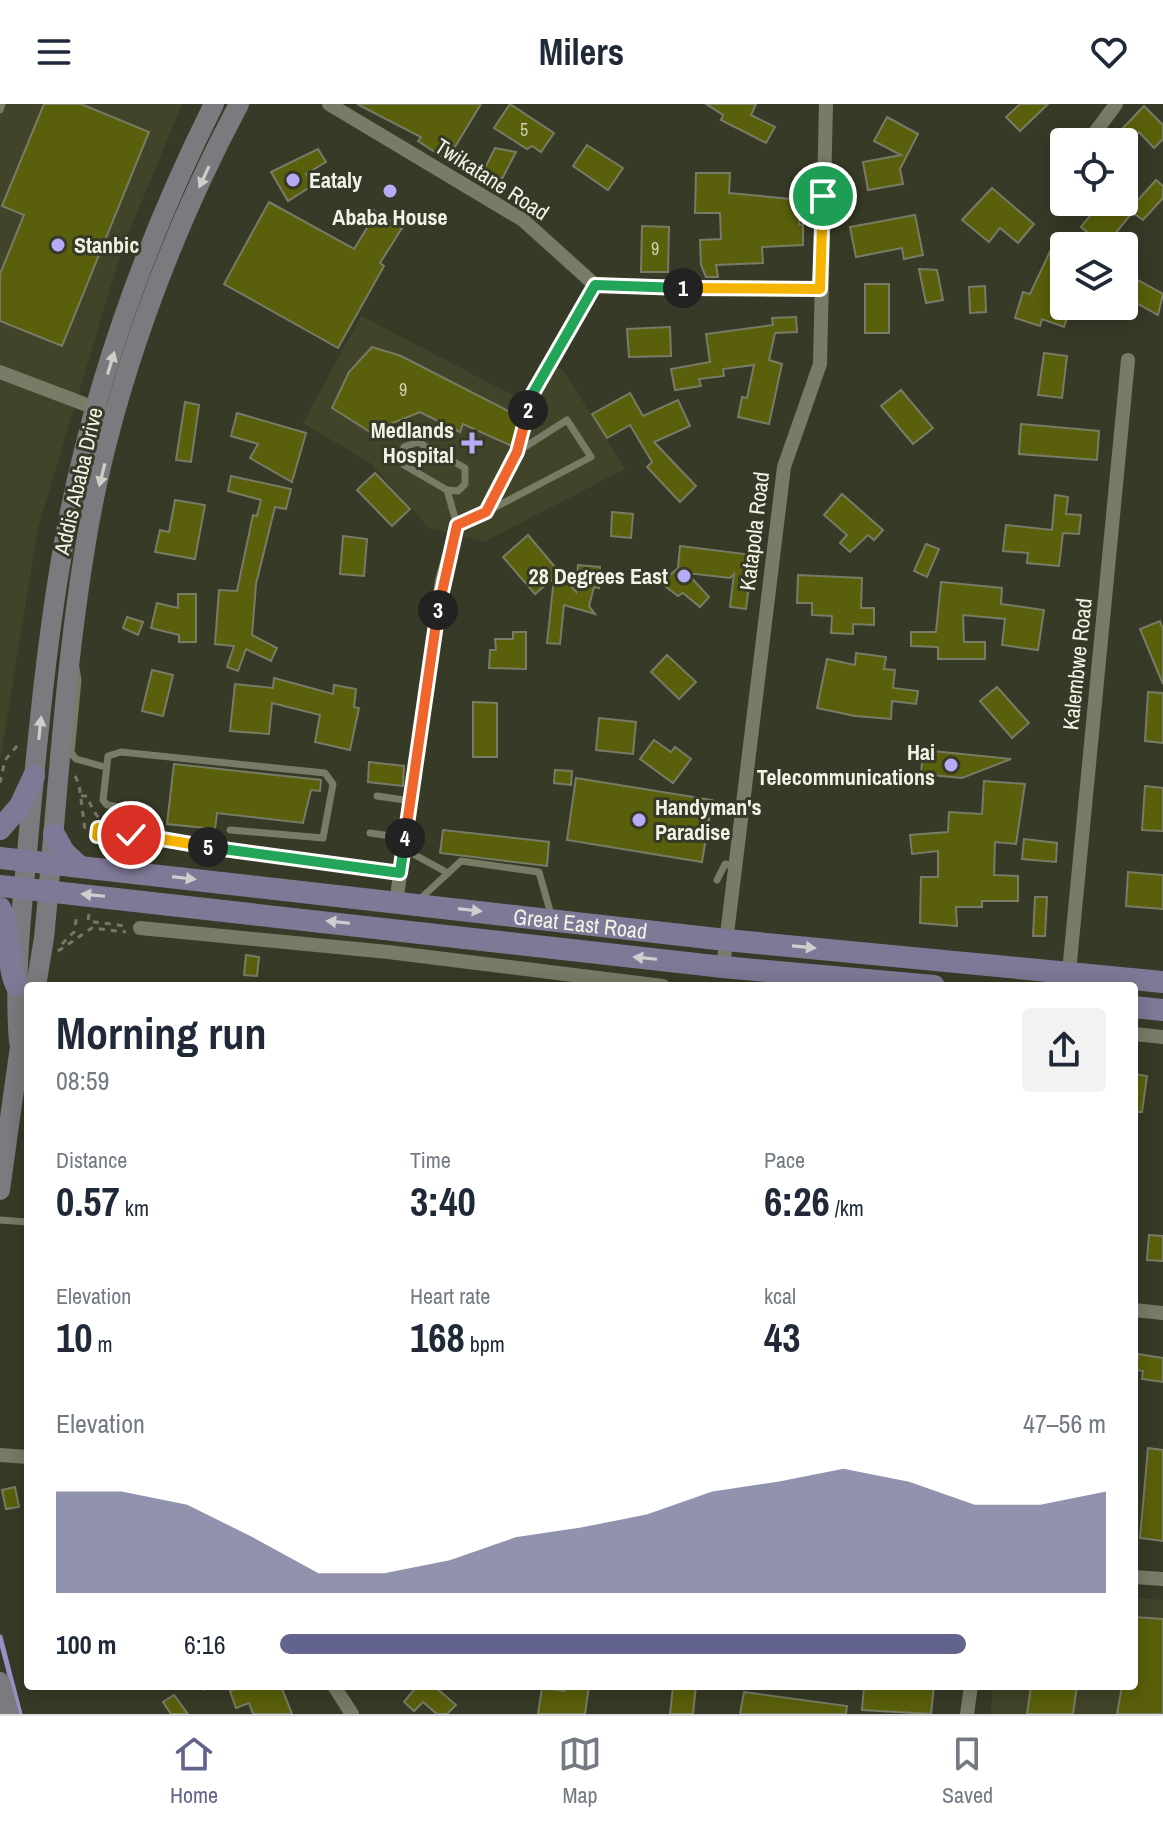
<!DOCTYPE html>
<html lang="en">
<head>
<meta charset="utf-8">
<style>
  body { margin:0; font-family:"Archivo Narrow",sans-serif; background:#f2f2f3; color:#1f2937; height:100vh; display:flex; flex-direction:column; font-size:30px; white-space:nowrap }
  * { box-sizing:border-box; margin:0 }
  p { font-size:26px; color:#747a83 }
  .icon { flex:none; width:44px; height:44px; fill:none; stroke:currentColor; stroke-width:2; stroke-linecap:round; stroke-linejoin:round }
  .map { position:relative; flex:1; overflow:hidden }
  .side { position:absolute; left:24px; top:878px; width:1114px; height:708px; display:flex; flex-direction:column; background:#fff; border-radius:8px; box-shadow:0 4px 20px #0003 }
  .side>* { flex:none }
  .tools { position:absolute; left:1050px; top:24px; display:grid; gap:16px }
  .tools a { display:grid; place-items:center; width:88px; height:88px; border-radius:8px; background:#fff; box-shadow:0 4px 20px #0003; font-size:40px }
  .pin { position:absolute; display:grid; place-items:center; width:68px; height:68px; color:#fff; margin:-34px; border:4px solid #fff; border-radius:50%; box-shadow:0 2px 8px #0007 }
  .km { position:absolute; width:40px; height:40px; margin:-20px; border-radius:50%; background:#222; color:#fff; font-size:22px; line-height:40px; text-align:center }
  .round { display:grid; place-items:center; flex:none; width:84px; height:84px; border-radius:8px; background:#f2f2f3 }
  .headline { display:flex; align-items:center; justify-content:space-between; height:136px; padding:0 32px }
  h1 { font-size:44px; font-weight:800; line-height:60px }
  .figures { display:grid; grid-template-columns:repeat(3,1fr); gap:12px; height:136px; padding:8px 32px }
  .figures div { display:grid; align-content:center }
  .figures b { font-size:40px; font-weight:800 }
  .figures small { font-size:22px; font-weight:400 }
  .figures p { font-size:22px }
  .chart { height:224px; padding:16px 32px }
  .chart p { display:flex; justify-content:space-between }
  .chart svg { width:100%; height:144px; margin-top:8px; fill:#63648d; opacity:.7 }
  ul { padding:0 32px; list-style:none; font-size:26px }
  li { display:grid; grid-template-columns:128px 96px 1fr; align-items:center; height:60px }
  li i { height:20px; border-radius:10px; background:#63648d }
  header { display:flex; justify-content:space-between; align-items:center; height:104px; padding:0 32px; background:#fff; font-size:36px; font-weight:800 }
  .tabs { display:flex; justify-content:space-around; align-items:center; height:112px; border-top:2px solid #e0e1e3; background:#fff; font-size:22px; color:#747a83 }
  .tabs a { display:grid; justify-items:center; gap:4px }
  .tabs .active { color:#63648d }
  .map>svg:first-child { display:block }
  .built { fill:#414429 }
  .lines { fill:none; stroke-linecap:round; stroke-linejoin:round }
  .stream { stroke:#9b90c6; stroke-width:5 }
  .building { fill:#595f0a; stroke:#787b65; stroke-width:2 }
  .path { stroke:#767968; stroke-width:3; stroke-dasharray:6 6; stroke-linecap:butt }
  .service { stroke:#787b65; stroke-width:7 }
  .minor { stroke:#787b65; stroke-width:14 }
  .secondary { stroke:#7b7a7e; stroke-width:20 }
  .primary { stroke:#7f7997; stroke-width:22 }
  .oneway { fill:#cecfc8 }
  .oneway2 { fill:#cfcecf }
  .split-1-casing { stroke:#fff; stroke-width:16 }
  .split-2-casing { stroke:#fff; stroke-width:16 }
  .split-3-casing { stroke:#fff; stroke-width:16 }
  .split-4-casing { stroke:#fff; stroke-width:16 }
  .split-5-casing { stroke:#fff; stroke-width:16 }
  .split-6-casing { stroke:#fff; stroke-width:16 }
  .split-1 { stroke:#f5b400; stroke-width:10 }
  .split-2 { stroke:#22a559; stroke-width:10 }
  .split-3 { stroke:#f0652b; stroke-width:10 }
  .split-4 { stroke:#f0652b; stroke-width:10 }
  .split-5 { stroke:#22a559; stroke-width:10 }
  .split-6 { stroke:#f5b400; stroke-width:10 }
  .poi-dot { fill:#b7abf7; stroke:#373a26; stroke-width:3 }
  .labels { text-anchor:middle; stroke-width:6; stroke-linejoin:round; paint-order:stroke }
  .number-label { font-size:18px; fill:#cbceb0 }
  .street-label { font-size:22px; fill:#f1f3e7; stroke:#373a26 }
  .poi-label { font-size:22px; font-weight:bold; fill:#f1f3e7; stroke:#373a26; text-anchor:start }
</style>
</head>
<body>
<header><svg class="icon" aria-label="menu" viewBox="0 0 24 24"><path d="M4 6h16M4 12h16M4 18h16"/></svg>Milers<svg class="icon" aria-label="heart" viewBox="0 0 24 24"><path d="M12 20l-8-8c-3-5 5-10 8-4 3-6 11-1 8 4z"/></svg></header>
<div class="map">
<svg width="1163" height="1610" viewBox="0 0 1163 1610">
  <rect width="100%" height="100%" fill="#373a26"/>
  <g class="built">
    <polygon points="0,0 182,0 122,145 77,295 0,265"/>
    <polygon points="361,212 530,300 554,262 563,266 625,365 484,438 429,424 370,359 303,319"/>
    <polygon points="0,271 75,300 38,424 0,658"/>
    <polygon points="1134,1493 1163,1496 1163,1610 990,1610 993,1582 1134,1582"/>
  </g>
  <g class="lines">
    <polyline class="stream" points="0,1533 20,1610"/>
  </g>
  <g class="building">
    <polygon points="44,0 81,0 149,28 62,242 0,217 0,170 24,111 2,102"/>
    <polygon points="357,0 481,0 447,56 418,37 421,33"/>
    <polygon points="510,0 554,29 541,48 532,42 527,45 494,24"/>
    <polygon points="706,0 756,0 751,11 775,23 766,39 721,16 723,11"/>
    <polygon points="1020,0 1048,0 1020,27 1006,13"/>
    <polygon points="1144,2 1163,21 1163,35 1154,44 1139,28 1133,34 1123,24"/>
    <polygon points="887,13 918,30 900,65 903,80 868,86 863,58 901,51 874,37"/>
    <polygon points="587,41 623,64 608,86 573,62"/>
    <polygon points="495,44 516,48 502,75 484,66"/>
    <polygon points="318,45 326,58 306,70 313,81 288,97 271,68"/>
    <polygon points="696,69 730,69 729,89 802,96 799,121 803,120 803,141 762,143 763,159 716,161 718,173 706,173 701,161 700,136 721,135 720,109 695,109"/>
    <polygon points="1156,76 1163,82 1163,94 1143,116 1129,106"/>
    <polygon points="992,84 1034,120 1018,139 1000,124 989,138 962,116"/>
    <polygon points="269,98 354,145 367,124 360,120 370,104 402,124 380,159 384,162 338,244 224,180"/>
    <polygon points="1101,98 1119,98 1132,109 1105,142 1081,123"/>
    <polygon points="915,111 923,151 904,155 902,144 856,153 850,123"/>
    <polygon points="642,122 669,123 668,168 641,168"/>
    <polygon points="1054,139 1064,144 1064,185 1057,198 1071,203 1064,223 1042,215 1040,222 1015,214 1023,188 1030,190"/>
    <polygon points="919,165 937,166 943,196 926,199"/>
    <polygon points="1136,175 1163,190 1158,211 1126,193"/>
    <rect x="865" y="180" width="24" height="49"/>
    <polygon points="985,182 986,208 970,209 969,183"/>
    <polygon points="796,213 797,228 775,229 769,256 782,260 769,320 738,313 742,293 747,294 754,261 723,265 724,272 699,275 701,282 675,286 671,265 710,258 706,230 773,221 772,214"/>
    <polygon points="670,223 671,252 629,253 627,225"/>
    <polygon points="372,243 401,252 520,313 512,342 463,320 460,328 420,308 370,328 332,304 349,268"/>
    <polygon points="1044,249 1067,252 1062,294 1038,291"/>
    <polygon points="901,286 933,324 913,340 881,302"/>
    <polygon points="630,289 643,312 678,296 690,322 654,338 696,382 680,398 647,363 652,358 630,321 607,334 592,310"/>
    <polygon points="185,298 199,301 191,358 176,356"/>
    <polygon points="237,309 306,329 292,378 250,354 258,340 231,332"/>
    <polygon points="1021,320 1099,327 1097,356 1019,350"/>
    <polygon points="375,369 410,405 392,422 357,386"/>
    <polygon points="231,372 291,385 286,405 275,403 256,480 252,531 277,544 271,557 246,545 238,567 227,563 234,542 215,540 219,486 237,487 253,411 257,412 261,396 228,387"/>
    <polygon points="842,390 883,426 874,436 868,431 850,448 840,439 847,431 824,411"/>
    <polygon points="1055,391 1068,393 1066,410 1081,411 1079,430 1063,429 1059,462 1027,459 1028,449 1003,447 1006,421 1052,426"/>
    <polygon points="175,396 205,401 195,455 155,448 160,426 169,428"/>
    <polygon points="612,408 633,410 631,434 611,432"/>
    <polygon points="528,431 576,488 578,461 600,463 599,484 594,483 589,502 595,510 564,501 560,540 547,539 554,474 535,490 503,453"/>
    <polygon points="343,432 367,435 364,472 340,470"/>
    <polygon points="926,440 939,445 927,473 914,467"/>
    <polygon points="680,442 753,451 746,505 730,503 734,470 730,474 687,469 709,493 700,503 683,489 678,492 661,479 678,464"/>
    <polygon points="798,471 862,474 861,504 874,504 874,521 853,520 853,530 831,529 832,512 812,511 812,499 797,499"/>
    <polygon points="941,478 1002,484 1001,500 1044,506 1038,546 1002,541 1005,515 963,511 964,538 985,538 985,555 938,555 938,543 911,542 911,528 936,528"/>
    <polygon points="178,490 196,490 196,538 179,538 179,531 151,524 157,499 178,504"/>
    <polygon points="127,513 143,518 138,531 123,524"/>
    <polygon points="1160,517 1163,525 1163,580 1140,525"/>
    <polygon points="513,528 526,528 526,565 489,564 490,546 496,546 495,535 513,535"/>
    <polygon points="856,549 886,553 884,565 895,566 893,584 918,587 916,600 892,597 891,615 855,612 817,604 827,555 855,561"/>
    <polygon points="667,551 696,578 679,595 651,568"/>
    <polygon points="152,566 173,571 163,612 142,607"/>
    <polygon points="274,574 333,590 334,581 356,585 354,603 359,604 350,646 315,638 320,611 272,599 269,630 230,627 235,580 273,584"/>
    <polygon points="997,583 1029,619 1012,634 980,597"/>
    <polygon points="1148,588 1163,589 1163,639 1145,637"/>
    <polygon points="473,598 497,599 497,653 473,653"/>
    <polygon points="599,614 636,618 633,650 596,646"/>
    <polygon points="654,636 671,648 675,643 691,655 673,679 640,655"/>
    <polygon points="923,646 1011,655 962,674 921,670"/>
    <polygon points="369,658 404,662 403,682 368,678"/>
    <polygon points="174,660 321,676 320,687 311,686 303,719 217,709 215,725 167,720"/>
    <polygon points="555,666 572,667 571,681 554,679"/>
    <polygon points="576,674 712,696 702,758 567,736"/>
    <polygon points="984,677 1025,680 1016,740 995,738 994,771 1018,772 1018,797 982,797 982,803 956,803 957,822 920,819 921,773 938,773 938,747 912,750 910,731 948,728 949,708 982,710"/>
    <polygon points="1145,682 1163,684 1163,727 1142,726"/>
    <polygon points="443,726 549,738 547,762 440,749"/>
    <polygon points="1024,735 1057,739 1056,758 1022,755"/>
    <polygon points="1128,768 1163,771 1163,805 1126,802"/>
    <polygon points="1035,793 1047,793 1045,832 1033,832"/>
    <polygon points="246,851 259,853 257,872 244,871"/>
    <polygon points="1134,970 1147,972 1142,1008 1134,1008"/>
    <polygon points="1149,1131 1163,1132 1163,1157 1147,1156"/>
    <polygon points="1138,1250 1163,1254 1163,1278 1142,1275 1143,1267 1136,1266"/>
    <polygon points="1148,1344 1163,1346 1163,1437 1140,1434"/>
    <polygon points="15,1383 19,1403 6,1405 2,1386"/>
    <polygon points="1134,1513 1163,1515 1163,1610 1117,1610 1122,1582 1134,1582"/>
    <polygon points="244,1582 281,1582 292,1610 253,1610 249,1599 236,1604 230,1587"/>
    <polygon points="417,1582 434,1582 456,1601 447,1610 437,1610 423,1598 414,1607 404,1598"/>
    <polygon points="566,1582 589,1582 585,1610 538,1610 542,1584 565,1587"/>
    <polygon points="673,1582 696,1582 693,1610 670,1610"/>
    <polygon points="864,1582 934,1582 931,1610 862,1606"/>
    <polygon points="1031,1582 1077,1582 1073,1610 1027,1610"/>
    <polygon points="744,1588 847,1602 846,1610 740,1610"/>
    <polygon points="174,1591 188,1610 171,1610 163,1598"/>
  </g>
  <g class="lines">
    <g class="path">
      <polyline points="75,672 79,680 85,726 131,731 131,736 97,732 98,724 262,752 385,767"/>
      <polyline points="0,679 5,656 18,641"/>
      <path d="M81,692H87C98,721 104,719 134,723L136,728"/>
      <polyline points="89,810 88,817 125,822"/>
      <polyline points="62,840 74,828 77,811"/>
      <polyline points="58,847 92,824 126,828"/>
    </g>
    <g class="service">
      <polyline points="0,6 2,0"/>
      <polyline points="447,386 458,387 465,380 465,364 418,338 404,343 401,352 404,361 447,386 457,421 451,445"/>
      <polyline points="486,408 591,353 567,316 517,348"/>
      <polyline points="457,421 486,408 517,348 533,289"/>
      <polyline points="76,564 78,576 71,649 76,655 105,663"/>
      <polyline points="377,692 411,697"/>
      <polyline points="151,708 107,701 103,696 108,652 121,648 325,669 333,680 323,734 230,726"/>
      <polyline points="370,729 405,734"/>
      <polyline points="404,745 448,769"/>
      <polyline points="717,776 725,760 735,762"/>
      <polyline points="419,796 461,757 539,768 552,814"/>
      <polyline points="0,1116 28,1118"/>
      <polyline points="204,1583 206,1582"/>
    </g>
    <g class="minor">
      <polyline points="329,0 523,116 595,181 820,185"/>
      <polyline points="1088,38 1116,0"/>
      <polyline points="0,268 116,312"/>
      <polyline points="533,289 595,181"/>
      <polyline points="396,799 442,476 451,445"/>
      <polyline points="140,824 388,848 663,882"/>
      <polyline points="723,863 784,363 820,260 826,0"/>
      <polyline points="1069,868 1128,256"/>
      <polyline points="1134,930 1163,933"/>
      <polyline points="1134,1206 1163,1209"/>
      <polyline points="0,1351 28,1353"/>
      <polyline points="1134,1473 1163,1475"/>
      <polyline points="334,1582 352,1610"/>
      <polyline points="967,1610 971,1582"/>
    </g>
    <g class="secondary">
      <path d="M36,882L44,834C57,702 64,569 86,438C110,291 169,131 239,0"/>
      <path d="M19,938C13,864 24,789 30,715C39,621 48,526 65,433C93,284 146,136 214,0"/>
      <polyline points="0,1086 22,928"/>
      <polyline points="0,1578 9,1610"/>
    </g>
    <g class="primary">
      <polyline points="0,725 20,702 34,672"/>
      <polyline points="54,730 64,748 79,762"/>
      <path id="s1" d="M0,754L726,836L1163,878"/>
      <polyline points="0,782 723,863 934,882"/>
      <path d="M0,804C13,829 5,856 16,881"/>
      <polyline points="1134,903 1163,906"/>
    </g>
  </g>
  <defs><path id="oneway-solid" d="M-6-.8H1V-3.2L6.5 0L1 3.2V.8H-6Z" transform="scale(2)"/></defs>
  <g class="oneway">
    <use href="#oneway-solid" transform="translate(204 73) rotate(115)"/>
    <use href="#oneway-solid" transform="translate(111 259) rotate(-73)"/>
    <use href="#oneway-solid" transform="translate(102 371) rotate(104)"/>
    <use href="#oneway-solid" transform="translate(40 624) rotate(-84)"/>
  </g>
  <g class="oneway2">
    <use href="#oneway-solid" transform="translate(184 774) rotate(7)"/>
    <use href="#oneway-solid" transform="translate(93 791) rotate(-174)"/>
    <use href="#oneway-solid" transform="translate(470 806) rotate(7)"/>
    <use href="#oneway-solid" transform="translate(338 818) rotate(-174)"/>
    <use href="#oneway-solid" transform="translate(804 843) rotate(5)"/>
    <use href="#oneway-solid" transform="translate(645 854) rotate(-174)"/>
  </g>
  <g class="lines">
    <defs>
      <polyline id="split-1" points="683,184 820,185 823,92"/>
      <polyline id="split-2" points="528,306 533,289 595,181 683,184"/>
      <polyline id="split-3" points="438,506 457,421 486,408 517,348 528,306"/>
      <polyline id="split-4" points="405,734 438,506"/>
      <polyline id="split-5" points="208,743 400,769 405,734"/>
      <polyline id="split-6" points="131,731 131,736 97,732 98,724 208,743"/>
    </defs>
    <use href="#split-1" class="split-1-casing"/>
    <use href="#split-2" class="split-2-casing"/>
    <use href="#split-3" class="split-3-casing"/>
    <use href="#split-4" class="split-4-casing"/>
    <use href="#split-5" class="split-5-casing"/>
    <use href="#split-6" class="split-6-casing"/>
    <use href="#split-1" class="split-1"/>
    <use href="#split-2" class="split-2"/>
    <use href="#split-3" class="split-3"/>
    <use href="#split-4" class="split-4"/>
    <use href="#split-5" class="split-5"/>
    <use href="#split-6" class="split-6"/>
  </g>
  <g class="poi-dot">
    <circle cx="293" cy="76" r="8"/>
    <circle cx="390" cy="87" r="8"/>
    <circle cx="58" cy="141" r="8"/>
    <path d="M468 327h8v8h8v8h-8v8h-8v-8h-8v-8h8z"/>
    <circle cx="684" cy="472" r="8"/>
    <circle cx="951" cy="661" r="8"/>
    <circle cx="639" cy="716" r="8"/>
  </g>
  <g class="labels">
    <g class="number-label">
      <text x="524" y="32">5</text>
      <text x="655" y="151">9</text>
      <text x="403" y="292">9</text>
    </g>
    <g class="street-label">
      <text transform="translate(492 75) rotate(33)" y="8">Twikatane Road</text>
      <text transform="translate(78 377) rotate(-77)" y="8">Addis Ababa Drive</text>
      <text transform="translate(754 427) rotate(-83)" y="8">Katapola Road</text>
      <text transform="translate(1077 560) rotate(-84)" y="8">Kalembwe Road</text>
      <text dy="8" stroke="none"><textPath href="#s1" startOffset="584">Great East Road</textPath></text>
    </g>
    <g class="poi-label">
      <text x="309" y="84">Eataly</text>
      <text x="390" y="121" text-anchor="middle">Ababa House</text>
      <text x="74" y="149">Stanbic</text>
      <text x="454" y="334" text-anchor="end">Medlands<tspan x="454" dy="25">Hospital</tspan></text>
      <text x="668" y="480" text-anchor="end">28 Degrees East</text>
      <text x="935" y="656" text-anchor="end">Hai<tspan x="935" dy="25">Telecommunications</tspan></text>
      <text x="655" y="711">Handyman's<tspan x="655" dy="25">Paradise</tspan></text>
    </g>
  </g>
</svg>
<div class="tools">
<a><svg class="icon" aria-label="locate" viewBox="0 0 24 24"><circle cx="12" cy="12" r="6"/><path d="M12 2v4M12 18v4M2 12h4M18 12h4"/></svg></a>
<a><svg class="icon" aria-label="layers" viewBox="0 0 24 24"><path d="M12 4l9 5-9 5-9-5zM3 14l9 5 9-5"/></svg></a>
</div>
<div class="pin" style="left:823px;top:92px;background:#1e9e55"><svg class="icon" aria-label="arrive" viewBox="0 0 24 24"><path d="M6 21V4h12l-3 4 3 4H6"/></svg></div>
<div class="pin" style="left:131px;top:731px;background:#d93025"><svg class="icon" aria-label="check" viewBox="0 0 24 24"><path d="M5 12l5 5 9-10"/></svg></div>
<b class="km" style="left:683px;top:184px">1</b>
<b class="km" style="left:528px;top:306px">2</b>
<b class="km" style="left:438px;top:506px">3</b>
<b class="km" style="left:405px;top:734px">4</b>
<b class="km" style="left:208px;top:743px">5</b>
<section class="side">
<div class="headline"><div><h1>Morning run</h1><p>08:59</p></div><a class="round"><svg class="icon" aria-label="share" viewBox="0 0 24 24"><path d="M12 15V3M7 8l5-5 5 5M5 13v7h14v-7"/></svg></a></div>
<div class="figures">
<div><p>Distance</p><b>0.57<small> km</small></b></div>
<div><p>Time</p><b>3:40</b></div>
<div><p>Pace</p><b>6:26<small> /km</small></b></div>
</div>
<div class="figures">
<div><p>Elevation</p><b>10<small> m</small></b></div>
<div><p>Heart rate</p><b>168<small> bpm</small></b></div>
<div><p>kcal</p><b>43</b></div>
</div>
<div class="chart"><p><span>Elevation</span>47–56 m</p>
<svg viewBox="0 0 160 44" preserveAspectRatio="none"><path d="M0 44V13L10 13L20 17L30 27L40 38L50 38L60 34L70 27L80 24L90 20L100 13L110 10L120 6L130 10L140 17L150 17L160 13V44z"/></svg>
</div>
<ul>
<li><b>100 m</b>6:16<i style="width:83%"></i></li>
</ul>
</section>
</div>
<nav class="tabs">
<a class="active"><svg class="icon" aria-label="home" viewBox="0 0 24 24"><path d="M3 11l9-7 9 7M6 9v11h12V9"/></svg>Home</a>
<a><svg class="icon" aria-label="map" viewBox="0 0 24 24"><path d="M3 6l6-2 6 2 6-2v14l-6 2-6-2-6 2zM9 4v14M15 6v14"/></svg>Map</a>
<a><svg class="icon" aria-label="saved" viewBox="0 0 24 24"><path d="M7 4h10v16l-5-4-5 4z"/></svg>Saved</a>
</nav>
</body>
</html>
